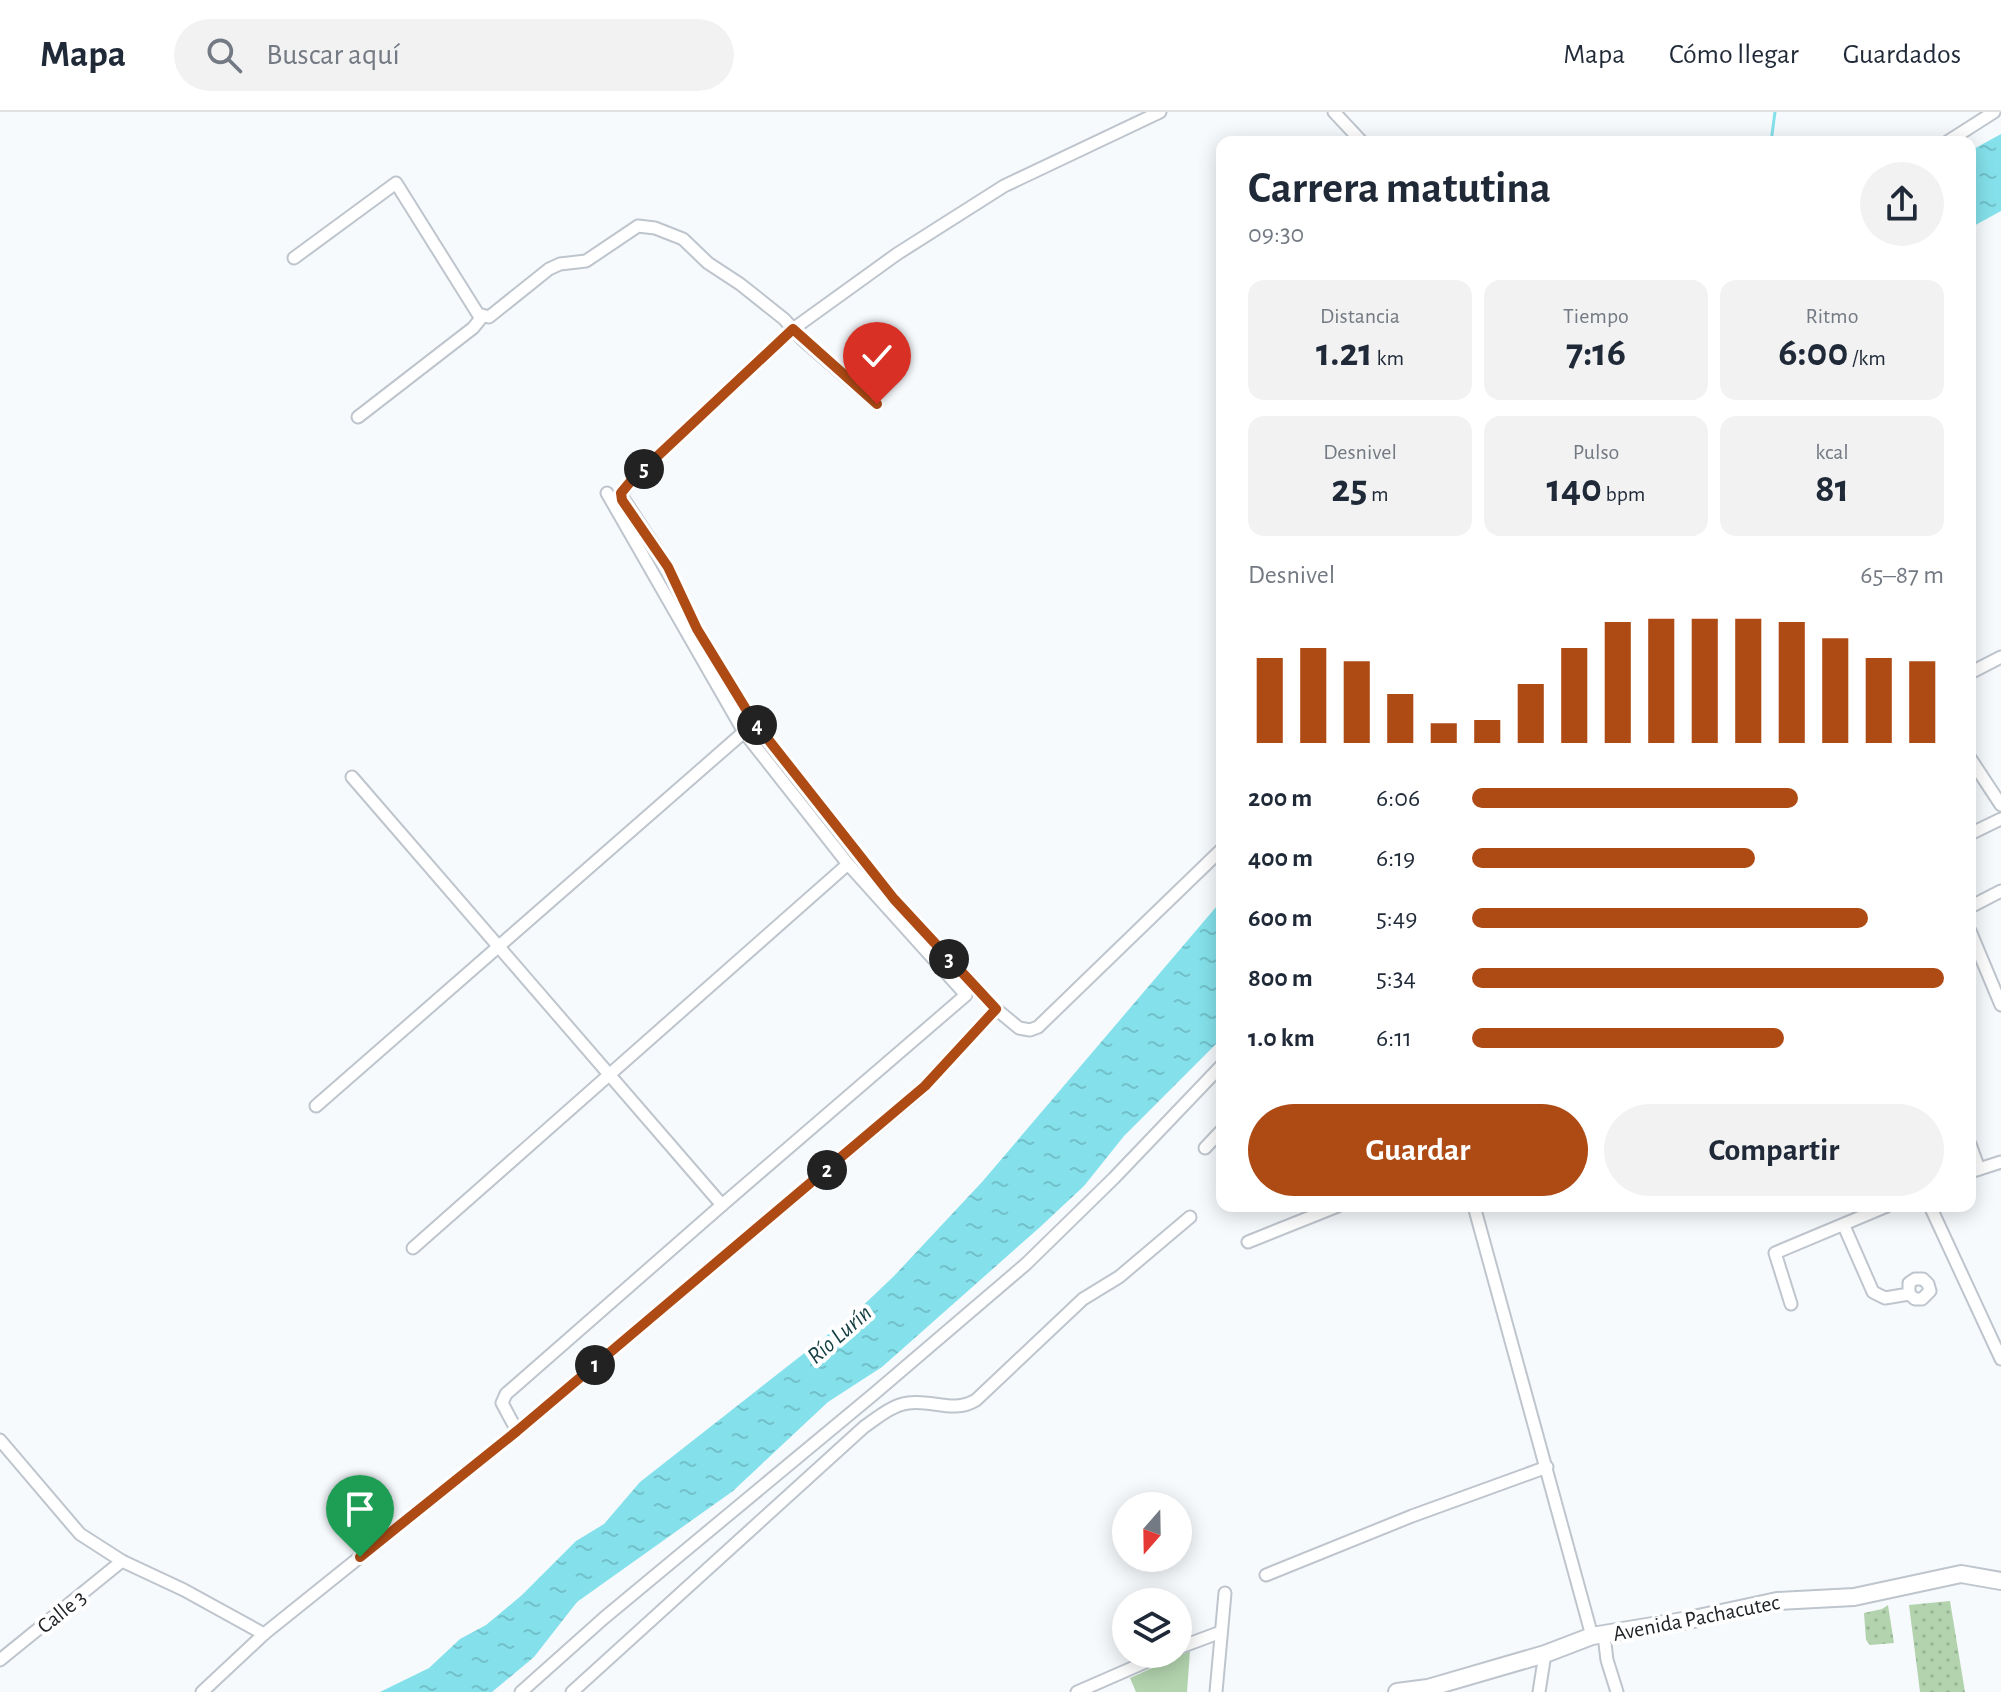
<!DOCTYPE html>
<html lang="es">
<head>
<meta charset="utf-8">
<style>
  body { margin:0; font-family:"Alegreya Sans",sans-serif; background:#f2f2f3; color:#1f2937; height:100vh; display:flex; flex-direction:column; font-size:30px; white-space:nowrap }
  * { box-sizing:border-box; margin:0 }
  p { font-size:26px; color:#747a83 }
  .icon { flex:none; width:44px; height:44px; fill:none; stroke:currentColor; stroke-width:2; stroke-linecap:round; stroke-linejoin:round }
  .map { position:relative; flex:1; overflow:hidden }
  .sheet { position:absolute; left:1216px; top:24px; width:760px; height:1076px; display:flex; flex-direction:column; background:#fff; border-radius:16px; box-shadow:0 4px 20px #0003 }
  .sheet>* { flex:none }
  .needle { width:52px; rotate:200deg }
  .controls { position:absolute; left:1112px; top:1380px; display:grid; gap:16px }
  .controls a { display:grid; place-items:center; width:80px; height:80px; border-radius:50%; background:#fff; box-shadow:0 4px 20px #0003; font-size:40px }
  .pin { position:absolute; display:grid; place-items:center; width:68px; height:68px; color:#fff; margin:-82px -34px; border-radius:50% 50% 50% 0; rotate:-45deg; box-shadow:0 0 8px #0007 }
  .pin .icon { rotate:45deg }
  .km { position:absolute; width:40px; height:40px; margin:-20px; border-radius:50%; background:#222; color:#fff; font-size:22px; line-height:40px; text-align:center }
  .round { display:grid; place-items:center; flex:none; width:84px; height:84px; border-radius:42px; background:#f2f2f3 }
  .summary { display:flex; align-items:center; justify-content:space-between; height:136px; padding:0 32px }
  h1 { font-size:44px; font-weight:600; line-height:60px }
  .stats { display:grid; grid-template-columns:repeat(3,1fr); gap:12px; height:136px; padding:8px 32px }
  .stats div { display:grid; align-content:center; border-radius:16px; background:#f2f2f3; text-align:center }
  .stats b { font-size:40px; font-weight:600 }
  .stats small { font-size:22px; font-weight:400 }
  .stats p { font-size:22px }
  .chart { height:224px; padding:16px 32px }
  .chart p { display:flex; justify-content:space-between }
  .chart svg { width:100%; height:144px; margin-top:8px; stroke:#ae4b15; stroke-width:6 }
  .button { display:flex; gap:16px; margin-top:auto; padding:16px 32px }
  .button a { flex:1; height:92px; border-radius:48px; background:#ae4b15; color:#fff; font-size:32px; font-weight:600; line-height:92px; text-align:center }
  .button a+a { background:#f2f2f3; color:#1f2937 }
  ul { padding:0 32px; list-style:none; font-size:26px }
  li { display:grid; grid-template-columns:128px 96px 1fr; align-items:center; height:60px }
  li i { height:20px; border-radius:10px; background:#ae4b15 }
  header { display:flex; align-items:center; gap:48px; box-sizing:border-box; height:112px; padding:0 40px; background:#fff; border-bottom:2px solid #e0e1e3 }
  header strong { font-size:38px }
  nav { display:flex; gap:44px; margin-inline-start:auto; font-size:28px }
  .search { width:560px; height:72px; background:#f2f2f3; display:flex; align-items:center; gap:20px; box-sizing:border-box; padding:0 28px; border-radius:44px; color:#747a83; font-size:30px }
  .map>svg:first-child { display:block }
  .grass { fill:url(#grass-dots) }
  .park { fill:#b2d3ad }
  .water { fill:url(#water-ripples) }
  .lines { fill:none; stroke-linecap:round; stroke-linejoin:round }
  .stream { stroke:#84e1eb; stroke-width:3 }
  .minor-casing { stroke:#bec5cd; stroke-width:15 }
  .secondary-casing { stroke:#bec5cd; stroke-width:20 }
  .minor { stroke:#fff; stroke-width:11 }
  .secondary { stroke:#fff; stroke-width:16 }
  .route-casing { stroke:#fff; stroke-width:16 }
  .route { stroke:#ae4b15; stroke-width:10 }
  .labels { text-anchor:middle; stroke-width:8; stroke-linejoin:round; paint-order:stroke }
  .street-label { font-size:22px; fill:#212427; stroke:#fff }
  .water-label { font-size:24px; font-style:italic; fill:#144044; stroke:#fff }
</style>
</head>
<body>
<header>
<strong>Mapa</strong>
<div class="search"><svg class="icon" aria-label="search" viewBox="0 0 24 24"><circle cx="10" cy="10" r="6"/><path d="M15 15l6 6"/></svg>Buscar aquí</div>
<nav><a>Mapa</a><a>Cómo llegar</a><a>Guardados</a></nav>
</header>
<div class="map">
<svg width="2001" height="1580" viewBox="0 0 2001 1580">
  <defs>
    <pattern id="grass-dots" width="8" height="8" patternUnits="userSpaceOnUse" patternTransform="scale(2)"><rect width="8" height="8" fill="#b2d3ad"/><path d="M2 2h.1M6 6h.1" fill="none" stroke="#99b595" stroke-width="1.8" stroke-linecap="round"/></pattern>
    <pattern id="water-ripples" width="26" height="14" patternUnits="userSpaceOnUse" patternTransform="scale(2)"><rect width="26" height="14" fill="#84e1eb"/><path d="M2 4q2-2 4 0t4 0M15 11q2-2 4 0t4 0" fill="none" stroke="#72c1ca"/></pattern>
  </defs>
  <rect width="100%" height="100%" fill="#f7fafd"/>
  <g class="grass">
    <polygon points="1950,1489 1965,1580 1920,1580 1909,1493"/>
    <polygon points="1888,1493 1894,1531 1870,1533 1866,1528 1864,1501 1882,1497"/>
  </g>
  <polygon class="park" points="1190,1539 1187,1580 1136,1580 1130,1566"/>
  <g class="water">
    <polygon points="2001,22 2001,99 1970,116 1970,39"/>
    <polygon points="1222,788 1222,926 1124,1024 1084,1074 1039,1116 882,1255 828,1290 733,1379 577,1490 534,1545 492,1580 380,1580 429,1556 460,1527 486,1513 522,1483 576,1429 604,1412 640,1370 853,1203 894,1164 982,1070"/>
  </g>
  <g class="lines">
    <polyline class="stream" points="1771,30 1775,0"/>
    <defs>
      <g id="minor">
        <polyline points="1160,0 1004,74 897,142 793,217 631,369 621,383 668,455 697,517 752,607 894,787 996,897 1019,916 1030,918 1038,915 1222,737"/>
        <polyline points="1334,0 1362,30"/>
        <polyline points="1947,30 1994,0"/>
        <polyline points="294,146 396,71 478,202 489,205 549,157 560,152 586,149 638,114 655,116 683,127 708,151 740,172 784,207 802,227 877,292"/>
        <polyline points="358,305 473,216 482,205"/>
        <polyline points="1970,561 2001,545"/>
        <polyline points="1970,646 2001,693"/>
        <polyline points="352,665 722,1093"/>
        <polyline points="1970,722 2001,707"/>
        <polyline points="1970,795 2001,779"/>
        <polyline points="1970,819 2001,893"/>
        <polyline points="316,994 744,620"/>
        <polyline points="1970,1032 1979,1057"/>
        <polyline points="1205,1036 1222,1018"/>
        <polyline points="1970,1060 2001,1050"/>
        <polyline points="1474,1094 1592,1524"/>
        <polyline points="1930,1094 2001,1247"/>
        <polyline points="1844,1114 1873,1180 1885,1186 1909,1182 1915,1187 1922,1187 1930,1179 1928,1172 1923,1167 1915,1167 1909,1171 1909,1182"/>
        <polyline points="1248,1130 1338,1094"/>
        <polyline points="413,1136 848,752"/>
        <polyline points="1791,1192 1775,1141 1887,1094"/>
        <polyline points="517,1319 502,1291 506,1282 722,1093 966,883 848,752 744,620 607,381"/>
        <polyline points="0,1328 80,1422 122,1449 184,1478 264,1522"/>
        <polyline points="1266,1463 1412,1404 1547,1355"/>
        <polyline points="1604,1523 1607,1548 1617,1580"/>
        <polyline points="1178,1536 1221,1520"/>
        <polyline points="0,1548 122,1449"/>
        <polyline points="202,1580 264,1522 517,1319 921,978 996,897"/>
        <polyline points="521,1580 604,1506 875,1281 1026,1152 1114,1066 1222,953"/>
        <path d="M572,1580L864,1315C877,1306 892,1293 908,1291C932,1287 953,1302 976,1288L1083,1187L1119,1165L1190,1105"/>
        <polyline points="1077,1580 1164,1542"/>
        <polyline points="1216,1580 1225,1481"/>
        <polyline points="1539,1580 1545,1542"/>
      </g>
      <polyline id="secondary" points="1397,1580 1428,1576 1545,1542 1592,1524 1689,1508 1777,1489 1854,1485 1961,1462 2001,1469"/>
    </defs>
    <use href="#minor" class="minor-casing"/>
    <use href="#secondary" class="secondary-casing"/>
    <use href="#minor" class="minor"/>
    <use href="#secondary" class="secondary"/>
  </g>
  <g class="lines">
    <defs>
      <polyline id="route" points="360,1445 517,1319 925,974 996,897 894,787 752,607 697,517 668,455 622,388 621,381 631,369 793,217 877,292"/>
    </defs>
    <use href="#route" class="route-casing"/>
    <use href="#route" class="route"/>
  </g>
  <g class="labels">
    <g class="street-label">
      <text transform="translate(61 1499) rotate(-39)" y="8">Calle 3</text>
      <text transform="translate(1696 1505) rotate(-11)" y="8">Avenida Pachacutec</text>
    </g>
    <g class="water-label">
      <text transform="translate(839 1222) rotate(-41)" y="8">Río Lurín</text>
    </g>
  </g>
</svg>
<div class="controls">
<a><svg class="needle" viewBox="-14 -14 28 28"><path d="M0-13l5 13h-10z" fill="#e53935"/><path d="M0 13l5-13h-10z" fill="#747a83"/></svg></a>
<a><svg class="icon" aria-label="layers" viewBox="0 0 24 24"><path d="M12 4l9 5-9 5-9-5zM3 14l9 5 9-5"/></svg></a>
</div>
<div class="pin" style="left:360px;top:1445px;background:#1e9e55"><svg class="icon" aria-label="arrive" viewBox="0 0 24 24"><path d="M6 21V4h12l-3 4 3 4H6"/></svg></div>
<div class="pin" style="left:877px;top:292px;background:#d93025"><svg class="icon" aria-label="check" viewBox="0 0 24 24"><path d="M5 12l5 5 9-10"/></svg></div>
<b class="km" style="left:595px;top:1253px">1</b>
<b class="km" style="left:827px;top:1058px">2</b>
<b class="km" style="left:949px;top:847px">3</b>
<b class="km" style="left:757px;top:613px">4</b>
<b class="km" style="left:644px;top:357px">5</b>
<section class="sheet">
<div class="summary"><div><h1>Carrera matutina</h1><p>09:30</p></div><a class="round"><svg class="icon" aria-label="share" viewBox="0 0 24 24"><path d="M12 15V3M7 8l5-5 5 5M5 13v7h14v-7"/></svg></a></div>
<div class="stats">
<div><p>Distancia</p><b>1.21<small> km</small></b></div>
<div><p>Tiempo</p><b>7:16</b></div>
<div><p>Ritmo</p><b>6:00<small> /km</small></b></div>
</div>
<div class="stats">
<div><p>Desnivel</p><b>25<small> m</small></b></div>
<div><p>Pulso</p><b>140<small> bpm</small></b></div>
<div><p>kcal</p><b>81</b></div>
</div>
<div class="chart"><p><span>Desnivel</span>65–87 m</p>
<svg viewBox="0 0 160 44" preserveAspectRatio="none"><path d="M5 44V18M15 44V15M25 44V19M35 44V29M45 44V38M55 44V37M65 44V26M75 44V15M85 44V7M95 44V6M105 44V6M115 44V6M125 44V7M135 44V12M145 44V18M155 44V19"/></svg>
</div>
<ul>
<li><b>200 m</b>6:06<i style="width:69%"></i></li>
<li><b>400 m</b>6:19<i style="width:60%"></i></li>
<li><b>600 m</b>5:49<i style="width:84%"></i></li>
<li><b>800 m</b>5:34<i style="width:100%"></i></li>
<li><b>1.0 km</b>6:11<i style="width:66%"></i></li>
</ul>
<div class="button"><a>Guardar</a><a>Compartir</a></div>
</section>
</div>
</body>
</html>
